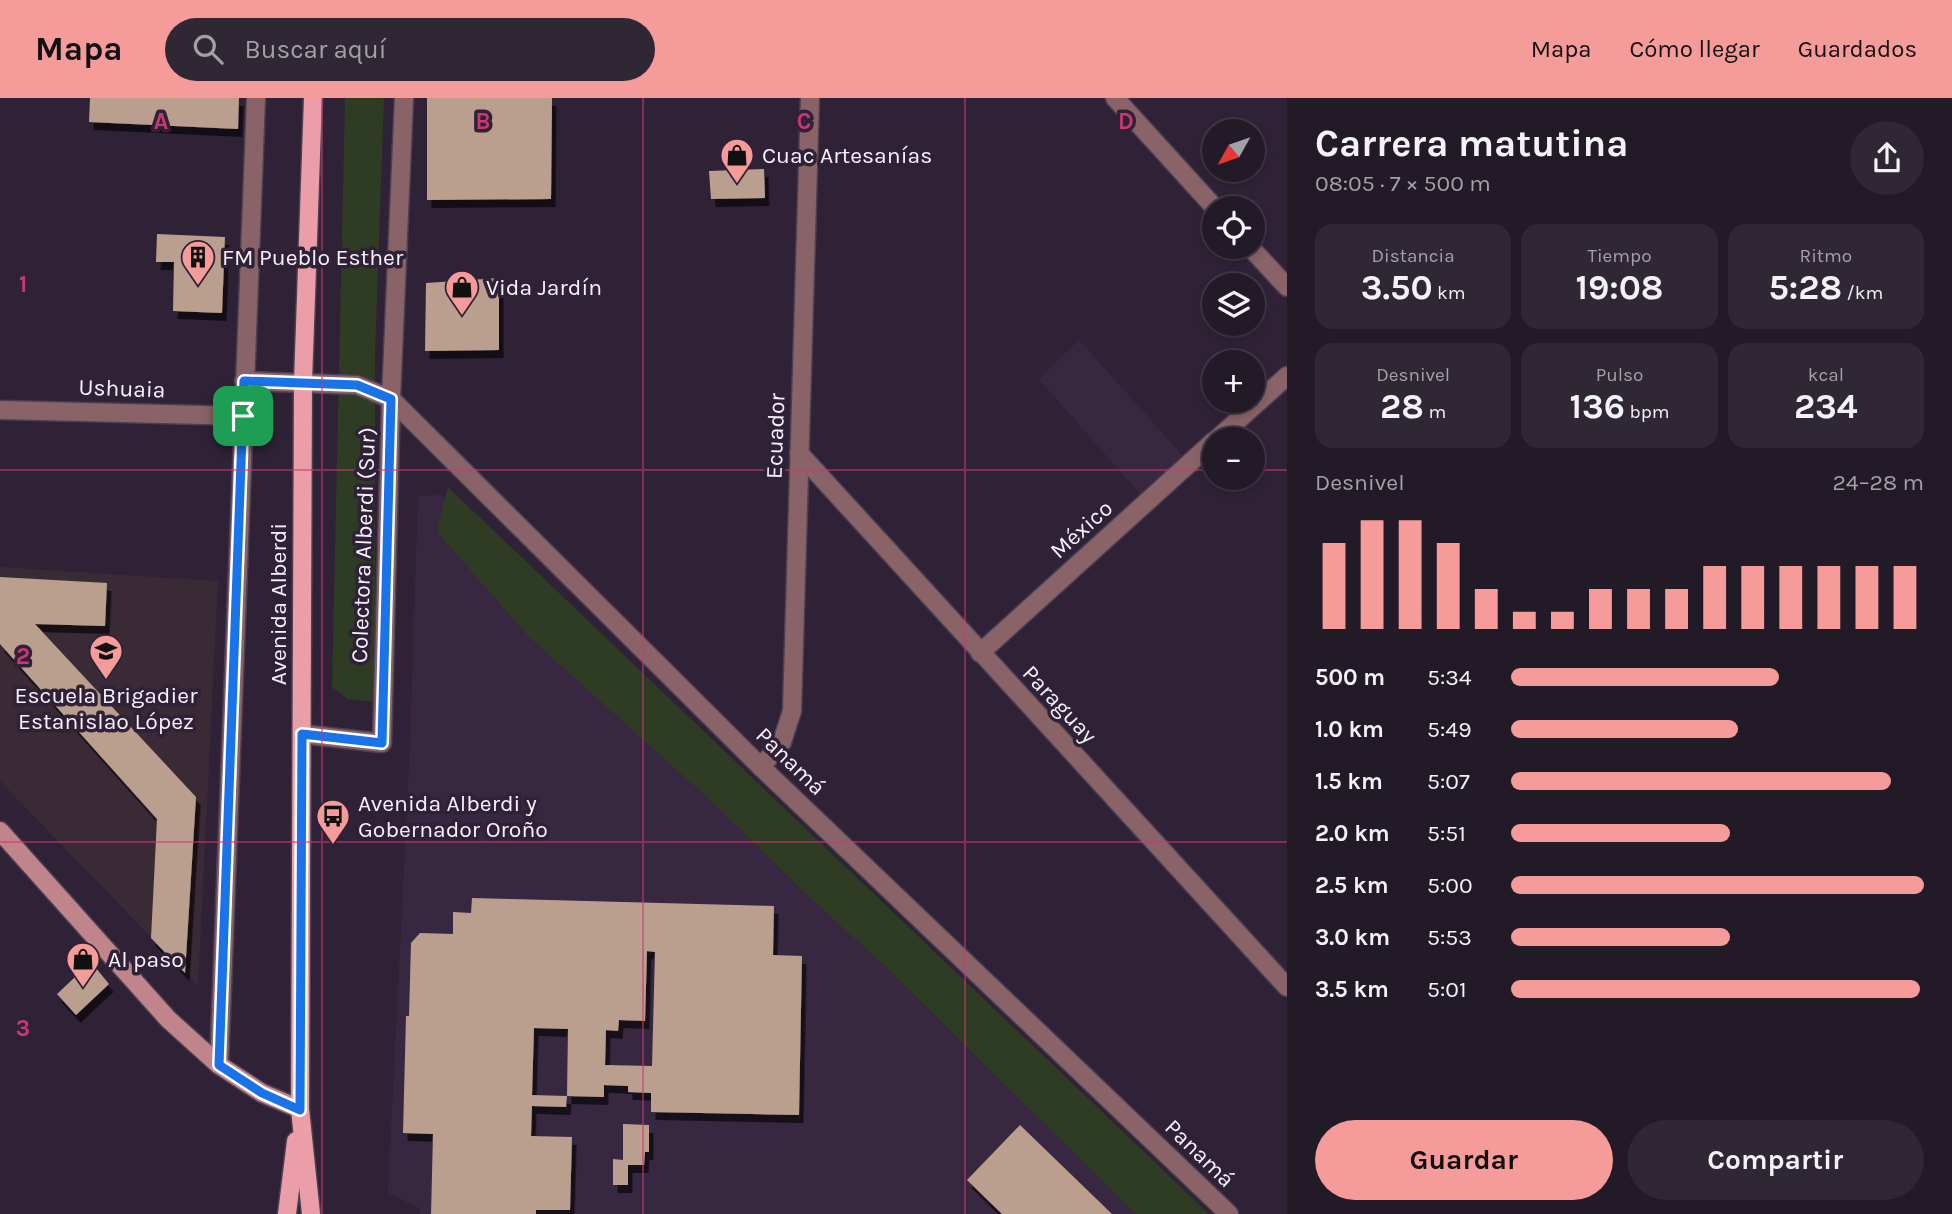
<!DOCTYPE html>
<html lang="es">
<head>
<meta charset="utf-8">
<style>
  body { margin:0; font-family:Karla,sans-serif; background:#2f2734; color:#f1f3f6; height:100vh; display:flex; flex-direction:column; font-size:26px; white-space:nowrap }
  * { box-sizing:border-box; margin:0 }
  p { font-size:23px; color:#a3a1a8 }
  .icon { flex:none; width:38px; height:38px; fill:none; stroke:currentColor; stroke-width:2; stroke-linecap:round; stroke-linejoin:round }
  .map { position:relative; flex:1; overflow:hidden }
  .details { display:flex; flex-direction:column; background:#231a28; width:665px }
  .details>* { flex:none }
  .needle { width:46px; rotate:230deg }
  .buttons { position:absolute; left:1202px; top:21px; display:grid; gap:14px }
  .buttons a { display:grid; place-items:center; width:63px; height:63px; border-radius:50%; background:#231a28; box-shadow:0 4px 10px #0003,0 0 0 2px #403845; font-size:35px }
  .pin { position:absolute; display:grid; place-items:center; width:60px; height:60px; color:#fff; margin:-30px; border-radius:14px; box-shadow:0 4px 10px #0006 }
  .round { display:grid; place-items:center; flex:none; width:74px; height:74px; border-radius:37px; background:#2f2734 }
  .overview { display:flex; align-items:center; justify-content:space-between; height:119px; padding:0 28px }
  h1 { font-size:38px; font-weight:700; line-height:52px }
  .figures { display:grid; grid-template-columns:repeat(3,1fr); gap:10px; height:119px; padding:7px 28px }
  .figures div { display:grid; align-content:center; border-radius:18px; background:#2f2734; text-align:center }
  .figures b { font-size:35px; font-weight:700 }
  .figures small { font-size:19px; font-weight:400 }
  .figures p { font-size:19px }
  .chart { height:196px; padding:14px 28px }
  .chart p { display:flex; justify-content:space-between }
  .chart svg { width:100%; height:126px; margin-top:7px; stroke:#f59b9a; stroke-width:6 }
  .button { display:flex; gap:14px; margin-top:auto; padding:14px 28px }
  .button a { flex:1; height:80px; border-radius:42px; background:#f59b9a; color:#111; font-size:28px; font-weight:700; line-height:80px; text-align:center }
  .button a+a { background:#2f2734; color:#f1f3f6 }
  ul { padding:0 28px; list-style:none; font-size:23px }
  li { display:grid; grid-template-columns:112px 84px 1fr; align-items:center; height:52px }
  li i { height:18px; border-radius:9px; background:#f59b9a }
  header { display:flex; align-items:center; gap:42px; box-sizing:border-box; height:98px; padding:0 35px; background:#f59b9a; color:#111 }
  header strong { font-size:33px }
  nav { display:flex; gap:38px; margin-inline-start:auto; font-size:24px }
  .search { width:490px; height:63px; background:#2f2734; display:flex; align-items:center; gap:18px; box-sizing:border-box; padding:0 24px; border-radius:38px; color:#a3a1a8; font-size:26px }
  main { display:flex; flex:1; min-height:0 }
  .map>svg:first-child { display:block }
  .built { fill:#382741 }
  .education { fill:#392a36 }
  .green { fill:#2e3c23 }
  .building { fill:#ba9f8e; fill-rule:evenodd; filter:url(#shadow) }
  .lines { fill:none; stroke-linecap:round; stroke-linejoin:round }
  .street-casing { stroke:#4b3f52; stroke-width:21 }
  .secondary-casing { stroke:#4b3f52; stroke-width:21 }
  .primary-casing { stroke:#4b3f52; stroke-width:21 }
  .street { stroke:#896368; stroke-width:18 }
  .secondary { stroke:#c0848b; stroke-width:18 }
  .primary { stroke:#eb9ea7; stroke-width:18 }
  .route-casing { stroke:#fff; stroke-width:14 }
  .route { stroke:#1a73e8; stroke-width:9 }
  .grid { fill:none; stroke:#ca3873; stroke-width:2; stroke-opacity:0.55 }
  .labels { text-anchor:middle; stroke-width:7; stroke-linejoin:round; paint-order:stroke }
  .poi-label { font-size:23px; fill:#f9f0fe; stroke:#2f2236; text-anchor:start }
  .street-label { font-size:23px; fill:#f9f0fe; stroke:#2f2236 }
  .grid-label { font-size:23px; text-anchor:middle; font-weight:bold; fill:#ca3873; stroke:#2f2236; stroke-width:7; stroke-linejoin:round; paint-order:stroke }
</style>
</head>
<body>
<header>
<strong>Mapa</strong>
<div class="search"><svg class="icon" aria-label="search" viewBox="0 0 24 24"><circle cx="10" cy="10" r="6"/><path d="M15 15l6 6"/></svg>Buscar aquí</div>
<nav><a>Mapa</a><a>Cómo llegar</a><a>Guardados</a></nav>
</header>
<main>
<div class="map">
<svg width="1287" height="1116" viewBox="0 0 1287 1116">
  <defs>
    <filter id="shadow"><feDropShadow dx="4.5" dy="8" stdDeviation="0" flood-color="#0009"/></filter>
  </defs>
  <rect width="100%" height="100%" fill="#2f2236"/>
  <g class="built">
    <polygon points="1079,242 1183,358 1140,396 1039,281"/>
    <polygon points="441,397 1195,1116 420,1116 420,1110 388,1095 410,648 418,398"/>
  </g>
  <polygon class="education" points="0,469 218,483 198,888 0,683"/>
  <g class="green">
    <polygon points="345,0 384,0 375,257 375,604 348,601 332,589"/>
    <polygon points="448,389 1208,1115 1207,1116 1136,1116 886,869 804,794 709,701 529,539 437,434"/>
  </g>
  <g class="building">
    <polygon points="90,0 239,0 238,31 89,24"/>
    <polygon points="427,0 552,0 551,101 427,102"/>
    <polygon points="764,71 765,100 711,101 709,73"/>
    <polygon points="157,136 225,139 222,215 173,213 174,164 156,164"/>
    <polygon points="499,180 499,252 425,253 426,185"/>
    <polygon points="0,479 107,485 105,528 35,526 196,699 185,875 151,840 157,721 0,546"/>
    <path d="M472,800L774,808L773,857L802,858L799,1017L651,1014V995L628,994V988L604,987V999L567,998L568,931L534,930L532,997L567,998L566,1009L532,1008L531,1038L572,1039L570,1112H536V1116H431L433,1036L403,1035L406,918H409L411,845L420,835L453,836V814L471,815ZM647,853L655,854L652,968L605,967L606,932L618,933L619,922L645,923Z"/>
    <polygon points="91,864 109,886 76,917 57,896"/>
    <polygon points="623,1026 649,1027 649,1054 645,1054 644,1067 628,1067 628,1087 613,1087 613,1061 623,1062"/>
    <polygon points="1020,1027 1112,1116 1002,1116 967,1082"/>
  </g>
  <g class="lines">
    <defs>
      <g id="street">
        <polyline points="1115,0 1215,110"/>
        <polyline points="1250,149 1287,189"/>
        <polyline points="244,283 357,287 391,301 761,669 1229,1116"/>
        <polyline points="0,312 243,318"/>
        <polyline points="1217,341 1287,278"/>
        <polyline points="799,355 1287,889"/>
        <polyline points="980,555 1214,343"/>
        <polyline points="302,636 382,645 391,301 404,0"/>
        <polyline points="761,669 782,644 792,613 810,0"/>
        <polyline points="219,967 256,0"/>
      </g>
      <polyline id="secondary" points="0,733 168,921 219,967 262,995 300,1011"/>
      <g id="primary">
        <polyline points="287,1116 296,1043"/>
        <polyline points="311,1116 300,1011 303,284 313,0"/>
      </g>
    </defs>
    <use href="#street" class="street-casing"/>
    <use href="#secondary" class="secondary-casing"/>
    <use href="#primary" class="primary-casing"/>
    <use href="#street" class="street"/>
    <use href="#secondary" class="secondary"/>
    <use href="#primary" class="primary"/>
  </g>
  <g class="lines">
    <defs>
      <polygon id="route" points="244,283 357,287 391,301 382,645 302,636 300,1012 262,995 219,967"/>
    </defs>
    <use href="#route" class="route-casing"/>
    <use href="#route" class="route"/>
  </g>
  <path class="grid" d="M322,0V1116M643,0V1116M965,0V1116M0,372H1214M1253,372H1287M0,744H1287"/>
  <defs>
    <symbol id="shop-pin" viewBox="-11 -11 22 30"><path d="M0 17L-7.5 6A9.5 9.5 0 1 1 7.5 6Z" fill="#f59b9a" stroke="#2f2236"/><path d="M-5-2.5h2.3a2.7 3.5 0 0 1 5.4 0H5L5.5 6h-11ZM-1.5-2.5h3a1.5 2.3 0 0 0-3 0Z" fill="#111"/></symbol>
    <symbol id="building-pin" viewBox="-11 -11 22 30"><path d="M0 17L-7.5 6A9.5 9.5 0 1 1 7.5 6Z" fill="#f59b9a" stroke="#2f2236"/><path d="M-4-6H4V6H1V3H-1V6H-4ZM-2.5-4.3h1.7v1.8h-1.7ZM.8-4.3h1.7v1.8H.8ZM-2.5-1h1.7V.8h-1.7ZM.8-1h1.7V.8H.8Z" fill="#111"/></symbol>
    <symbol id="school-pin" viewBox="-11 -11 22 30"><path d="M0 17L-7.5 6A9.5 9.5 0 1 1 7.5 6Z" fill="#f59b9a" stroke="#2f2236"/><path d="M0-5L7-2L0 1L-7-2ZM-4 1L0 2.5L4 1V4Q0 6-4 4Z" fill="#111"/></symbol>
    <symbol id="bus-pin" viewBox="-11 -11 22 30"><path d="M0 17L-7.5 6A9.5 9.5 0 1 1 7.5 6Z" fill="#f59b9a" stroke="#2f2236"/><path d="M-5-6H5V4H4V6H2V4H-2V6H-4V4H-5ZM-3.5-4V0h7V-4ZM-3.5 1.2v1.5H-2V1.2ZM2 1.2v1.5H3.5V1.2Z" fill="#111"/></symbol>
  </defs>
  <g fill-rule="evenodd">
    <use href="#shop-pin" x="718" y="38" width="38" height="52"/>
    <use href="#building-pin" x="179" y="140" width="38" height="52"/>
    <use href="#shop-pin" x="443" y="170" width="38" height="52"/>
    <use href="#school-pin" x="87" y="534" width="38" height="52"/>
    <use href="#bus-pin" x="314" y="699" width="38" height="52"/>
    <use href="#shop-pin" x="64" y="842" width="38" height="52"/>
  </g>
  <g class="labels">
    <g class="poi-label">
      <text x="762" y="65">Cuac Artesanías</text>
      <text x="222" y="167">FM Pueblo Esther</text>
      <text x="486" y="197">Vida Jardín</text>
      <text x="106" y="605" text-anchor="middle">Escuela Brigadier<tspan x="106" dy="26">Estanislao López</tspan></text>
      <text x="358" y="713">Avenida Alberdi y<tspan x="358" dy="26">Gobernador Oroño</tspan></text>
      <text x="108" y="869">Al paso</text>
    </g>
    <g class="street-label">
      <text transform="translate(122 290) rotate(2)" y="8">Ushuaia</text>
      <text transform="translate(775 338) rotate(-88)" y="8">Ecuador</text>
      <text transform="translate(1081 431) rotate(-42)" y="8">México</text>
      <text transform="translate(363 447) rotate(-88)" y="8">Colectora Alberdi (Sur)</text>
      <text transform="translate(278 506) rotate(-90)" y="8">Avenida Alberdi</text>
      <text transform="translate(1060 606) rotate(47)" y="8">Paraguay</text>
      <text transform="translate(791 663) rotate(44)" y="8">Panamá</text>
      <text transform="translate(1200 1055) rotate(44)" y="8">Panamá</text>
    </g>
  </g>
  <g class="grid-label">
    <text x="161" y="31">A</text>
    <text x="483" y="31">B</text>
    <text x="804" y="31">C</text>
    <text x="1126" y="31">D</text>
    <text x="23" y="194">1</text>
    <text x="23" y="566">2</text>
    <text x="23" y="938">3</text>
  </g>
</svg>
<div class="buttons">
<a><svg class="needle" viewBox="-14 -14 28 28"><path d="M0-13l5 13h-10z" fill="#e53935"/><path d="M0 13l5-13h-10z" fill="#a3a1a8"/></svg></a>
<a><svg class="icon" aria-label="locate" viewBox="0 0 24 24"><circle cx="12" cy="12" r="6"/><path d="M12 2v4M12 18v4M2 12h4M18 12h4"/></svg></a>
<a><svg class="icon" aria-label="layers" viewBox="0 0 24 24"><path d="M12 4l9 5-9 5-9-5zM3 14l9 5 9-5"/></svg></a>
<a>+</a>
<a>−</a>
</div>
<div class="pin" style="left:243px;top:318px;background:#1e9e55"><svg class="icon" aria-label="arrive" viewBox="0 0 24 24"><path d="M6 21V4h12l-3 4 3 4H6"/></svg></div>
</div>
<section class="details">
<div class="overview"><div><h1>Carrera matutina</h1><p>08:05 · 7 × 500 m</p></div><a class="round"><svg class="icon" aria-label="share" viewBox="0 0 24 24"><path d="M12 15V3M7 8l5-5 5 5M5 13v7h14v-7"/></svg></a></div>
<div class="figures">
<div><p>Distancia</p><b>3.50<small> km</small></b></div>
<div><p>Tiempo</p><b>19:08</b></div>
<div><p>Ritmo</p><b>5:28<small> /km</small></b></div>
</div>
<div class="figures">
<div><p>Desnivel</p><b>28<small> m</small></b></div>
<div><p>Pulso</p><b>136<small> bpm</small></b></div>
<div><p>kcal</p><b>234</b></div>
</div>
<div class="chart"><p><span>Desnivel</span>24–28 m</p>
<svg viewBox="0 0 160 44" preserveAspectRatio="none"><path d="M5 44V14M15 44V6M25 44V6M35 44V14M45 44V30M55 44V38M65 44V38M75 44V30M85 44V30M95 44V30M105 44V22M115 44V22M125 44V22M135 44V22M145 44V22M155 44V22"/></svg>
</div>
<ul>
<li><b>500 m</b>5:34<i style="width:65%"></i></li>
<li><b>1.0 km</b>5:49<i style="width:55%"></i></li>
<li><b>1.5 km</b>5:07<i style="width:92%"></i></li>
<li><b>2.0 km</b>5:51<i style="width:53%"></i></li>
<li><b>2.5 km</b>5:00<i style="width:100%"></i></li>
<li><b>3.0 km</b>5:53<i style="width:53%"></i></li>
<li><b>3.5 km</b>5:01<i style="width:99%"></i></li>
</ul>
<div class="button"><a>Guardar</a><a>Compartir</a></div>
</section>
</main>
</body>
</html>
